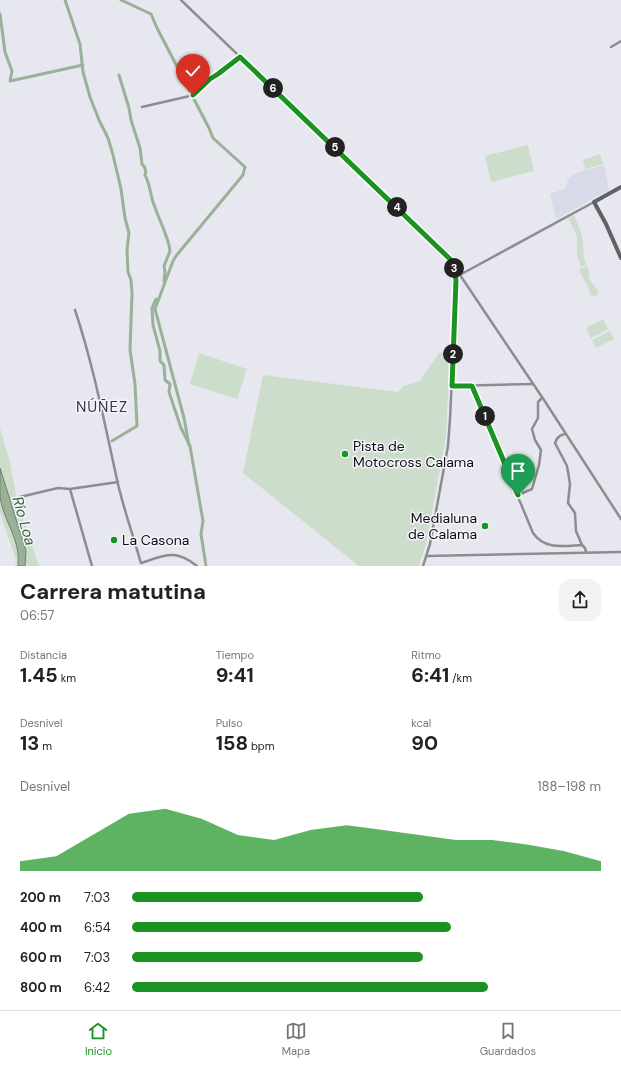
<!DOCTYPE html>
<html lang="es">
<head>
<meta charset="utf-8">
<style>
  body { margin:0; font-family:"DM Sans",sans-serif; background:#f2f2f2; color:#222; height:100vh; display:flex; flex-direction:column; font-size:15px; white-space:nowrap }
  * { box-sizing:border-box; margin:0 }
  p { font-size:13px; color:#767676 }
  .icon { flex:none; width:22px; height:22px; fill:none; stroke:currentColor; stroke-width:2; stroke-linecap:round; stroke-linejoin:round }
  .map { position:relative; height:566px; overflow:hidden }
  .drawer { display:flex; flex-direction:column; background:#fff; flex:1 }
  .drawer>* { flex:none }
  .pin { position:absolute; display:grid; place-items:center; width:34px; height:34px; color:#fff; margin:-41px -17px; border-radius:50% 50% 50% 0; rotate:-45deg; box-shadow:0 0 4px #0007 }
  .pin .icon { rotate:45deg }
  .km { position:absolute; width:20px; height:20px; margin:-10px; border-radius:50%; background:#222; color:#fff; font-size:11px; line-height:20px; text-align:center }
  .round { display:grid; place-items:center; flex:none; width:42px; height:42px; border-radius:12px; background:#f2f2f2 }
  .summary { display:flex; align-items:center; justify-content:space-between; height:68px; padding:0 20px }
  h1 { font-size:22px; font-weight:700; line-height:30px }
  .metrics { display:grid; grid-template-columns:repeat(3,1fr); gap:6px; height:68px; padding:4px 20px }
  .metrics div { display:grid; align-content:center }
  .metrics b { font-size:20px; font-weight:700 }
  .metrics small { font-size:11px; font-weight:400 }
  .metrics p { font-size:11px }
  .chart { height:112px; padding:8px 20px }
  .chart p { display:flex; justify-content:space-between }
  .chart svg { width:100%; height:72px; margin-top:4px; fill:#1b9322; opacity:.7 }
  ul { padding:0 20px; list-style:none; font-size:13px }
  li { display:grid; grid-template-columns:64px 48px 1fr; align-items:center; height:30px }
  li i { height:10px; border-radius:5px; background:#1b9322 }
  .dock { display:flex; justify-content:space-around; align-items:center; height:56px; border-top:1px solid #e0e0e0; background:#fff; font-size:11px; color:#767676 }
  .dock a { display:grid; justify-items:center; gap:2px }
  .dock .active { color:#1b9322 }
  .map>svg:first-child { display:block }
  .built { fill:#d9dae9 }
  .green { fill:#ccddcb }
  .water { fill:#99b297; stroke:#6f816e }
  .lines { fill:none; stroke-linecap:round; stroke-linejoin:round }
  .canal { stroke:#99b297; stroke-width:3 }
  .street { stroke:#8c8d90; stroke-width:2.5 }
  .secondary { stroke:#616266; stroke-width:4 }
  .route-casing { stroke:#fff; stroke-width:8 }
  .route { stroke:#1b9322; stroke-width:5 }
  .poi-dot { fill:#1b9322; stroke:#f4f5fc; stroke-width:1.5 }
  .labels { text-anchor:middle; stroke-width:3; stroke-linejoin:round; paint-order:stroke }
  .poi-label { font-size:14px; fill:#0e0e10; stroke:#f4f5fc; text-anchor:start }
  .neighbourhood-label { font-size:15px; letter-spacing:1px; fill:#38383e; stroke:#f4f5fc }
  .water-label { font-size:15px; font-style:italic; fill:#385f37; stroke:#f4f5fc }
</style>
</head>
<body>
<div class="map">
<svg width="621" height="566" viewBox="0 0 621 566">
  <rect width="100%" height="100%" fill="#e7e7ef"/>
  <polygon class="built" points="604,165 609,190 556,219 550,194 566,188 568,179 575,173"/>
  <g class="green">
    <polygon points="528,145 534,171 491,182 485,156"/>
    <polygon points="600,154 603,164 585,169 583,160"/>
    <polygon points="574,215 582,235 584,257 586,265 581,267 577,255 577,236 568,218"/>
    <path d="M586,266L588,267L590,280L598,291L597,296L590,295C589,286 583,279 579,270Z"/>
    <polygon points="603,319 608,329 591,338 586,328"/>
    <polygon points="610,331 614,339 596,348 592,340"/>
    <polygon points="450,352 446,436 426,544 419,566 359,566 243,473 263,375 398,392 403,386 420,381 439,353"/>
    <polygon points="199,353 247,369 237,399 190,384"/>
    <polygon points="0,428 10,462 17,501 39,566 15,566 16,560 0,513"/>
  </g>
  <path class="water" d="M0,468L26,551L25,566H18C21,539 3,521 0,496C0,487 0,477 0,468Z"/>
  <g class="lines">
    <g class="canal">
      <polyline points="65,0 80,44 83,72 90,97 99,120 108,138 113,155 121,189 125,218 129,233 127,250 128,272 131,280 132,293 130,350 135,384 137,426 112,441"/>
      <polyline points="121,0 151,14 157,28 209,128 213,138 245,167 243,175 176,256 173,261 155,309 184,418 189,445"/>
      <polyline points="0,14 5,52 12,71 10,81 83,65"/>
      <path d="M119,75L129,108L131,120L140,148L142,164C145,167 147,170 145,175C150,184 150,193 153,202C158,217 165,230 169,245L170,251L164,266L165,272L164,281"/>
      <polyline points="156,299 152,308 153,325 160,351 160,361 164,365 165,380 170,384 169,392 181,428 190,446 203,521 201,534 206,566"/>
    </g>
    <g class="street">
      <polyline points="181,0 453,262 456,279 455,313 450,419 448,446 430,544 423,566"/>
      <polyline points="611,47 621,41"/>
      <polyline points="142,107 194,95 210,79 218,75 240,57"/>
      <polyline points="460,275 544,400 621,519"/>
      <polyline points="456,277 594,202"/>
      <path d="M75,310C94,367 105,426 118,484C124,510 133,535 140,560L141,563C166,555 175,549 197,566"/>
      <polyline points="452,386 533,384"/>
      <path d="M472,386L533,533C545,550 563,546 582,545L585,548L586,552"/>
      <path d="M565,434C559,435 557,438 555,443L567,466L570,484L568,503L575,513L576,531L582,545"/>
      <polyline points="518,495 532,489 539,465 541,450 535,440 532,429 538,418 538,402 542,398"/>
      <polyline points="20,497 58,488 70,489"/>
      <polyline points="427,556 621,552"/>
      <polyline points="92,566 70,489 118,482"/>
    </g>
    <polyline class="secondary" points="621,187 594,202 606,224 621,258"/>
  </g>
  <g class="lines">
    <defs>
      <polyline id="route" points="193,95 210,79 218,74 240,57 453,262 456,280 452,386 472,386 518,495"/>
    </defs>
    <use href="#route" class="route-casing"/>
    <use href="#route" class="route"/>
  </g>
  <g class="poi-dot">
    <circle cx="345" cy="454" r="4"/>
    <circle cx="485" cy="526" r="4"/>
    <circle cx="114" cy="540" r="4"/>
  </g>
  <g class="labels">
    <g class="poi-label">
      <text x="353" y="451">Pista de<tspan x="353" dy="16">Motocross Calama</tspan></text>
      <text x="477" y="523" text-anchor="end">Medialuna<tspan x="477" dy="16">de Calama</tspan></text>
      <text x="122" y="545">La Casona</text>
    </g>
    <g class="neighbourhood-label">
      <text x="102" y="412">NÚÑEZ</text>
    </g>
    <g class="water-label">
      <text transform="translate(24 521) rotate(74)" y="5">Río Loa</text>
    </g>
  </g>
</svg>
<div class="pin" style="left:518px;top:495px;background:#1e9e55"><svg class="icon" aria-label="arrive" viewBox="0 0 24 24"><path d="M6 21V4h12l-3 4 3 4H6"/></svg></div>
<div class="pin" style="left:193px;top:95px;background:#d93025"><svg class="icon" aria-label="check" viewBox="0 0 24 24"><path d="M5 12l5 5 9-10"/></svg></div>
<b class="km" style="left:485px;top:416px">1</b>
<b class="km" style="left:453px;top:354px">2</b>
<b class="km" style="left:454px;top:268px">3</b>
<b class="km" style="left:397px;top:207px">4</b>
<b class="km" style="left:335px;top:147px">5</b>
<b class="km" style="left:273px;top:88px">6</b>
</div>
<section class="drawer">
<div class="summary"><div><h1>Carrera matutina</h1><p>06:57</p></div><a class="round"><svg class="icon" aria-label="share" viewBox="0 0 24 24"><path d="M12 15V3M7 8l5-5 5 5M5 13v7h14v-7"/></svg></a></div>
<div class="metrics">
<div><p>Distancia</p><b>1.45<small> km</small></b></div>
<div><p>Tiempo</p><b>9:41</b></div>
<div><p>Ritmo</p><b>6:41<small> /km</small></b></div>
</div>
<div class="metrics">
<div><p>Desnivel</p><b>13<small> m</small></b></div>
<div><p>Pulso</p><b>158<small> bpm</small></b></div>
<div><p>kcal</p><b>90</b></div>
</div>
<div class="chart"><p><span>Desnivel</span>188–198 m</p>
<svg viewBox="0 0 160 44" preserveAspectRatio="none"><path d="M0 44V38L10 35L20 22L30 9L40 6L50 12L60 22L70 25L80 19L90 16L100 19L110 22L120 25L130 25L140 28L150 32L160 38V44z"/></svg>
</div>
<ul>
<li><b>200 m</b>7:03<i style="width:62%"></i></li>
<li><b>400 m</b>6:54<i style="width:68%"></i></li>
<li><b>600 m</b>7:03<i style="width:62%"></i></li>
<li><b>800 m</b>6:42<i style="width:76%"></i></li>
</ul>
</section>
<nav class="dock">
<a class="active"><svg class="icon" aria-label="home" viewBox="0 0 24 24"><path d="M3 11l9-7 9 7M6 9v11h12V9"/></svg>Inicio</a>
<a><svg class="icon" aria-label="map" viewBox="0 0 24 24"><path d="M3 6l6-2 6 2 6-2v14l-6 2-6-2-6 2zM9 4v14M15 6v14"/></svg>Mapa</a>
<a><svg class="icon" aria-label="saved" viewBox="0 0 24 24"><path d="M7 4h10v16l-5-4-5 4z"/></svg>Guardados</a>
</nav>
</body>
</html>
